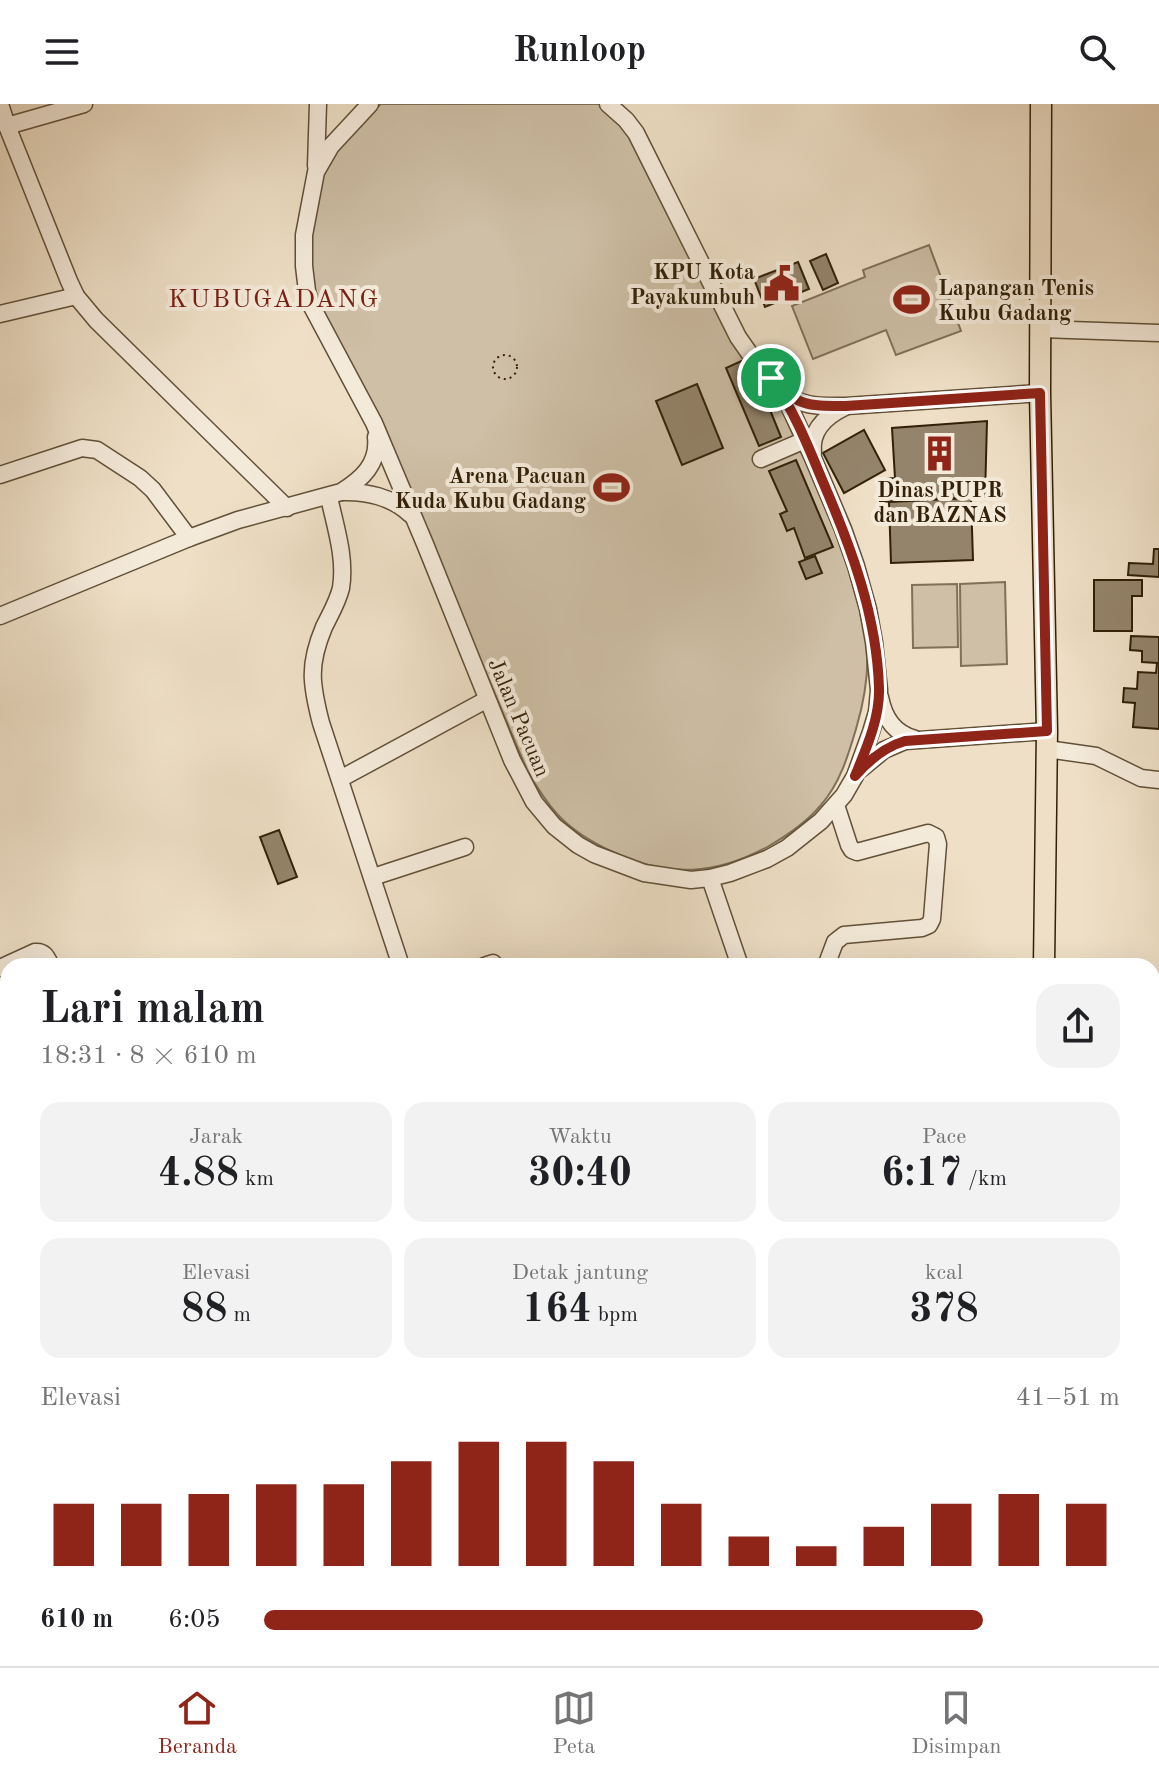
<!DOCTYPE html>
<html lang="id">
<head>
<meta charset="utf-8">
<style>
  body { margin:0; font-family:"Old Standard TT",serif; background:#f2f2f2; color:#202124; height:100vh; display:flex; flex-direction:column; font-size:30px; white-space:nowrap }
  * { box-sizing:border-box; margin:0 }
  p { font-size:26px; color:#757577 }
  .icon { flex:none; width:44px; height:44px; fill:none; stroke:currentColor; stroke-width:2; stroke-linecap:round; stroke-linejoin:round }
  .map { position:relative; flex:1; overflow:hidden }
  .details { position:absolute; left:0px; top:854px; width:1160px; height:708px; display:flex; flex-direction:column; background:#fff; border-radius:24px 24px 0 0; box-shadow:0 8px 32px #0002 }
  .details>* { flex:none }
  .pin { position:absolute; display:grid; place-items:center; width:68px; height:68px; color:#fff; margin:-34px; border:4px solid #fff; border-radius:50%; box-shadow:0 2px 8px #0007 }
  .round { display:grid; place-items:center; flex:none; width:84px; height:84px; border-radius:24px; background:#f2f2f2 }
  .head { display:flex; align-items:center; justify-content:space-between; height:136px; padding:0 40px }
  h1 { font-size:44px; font-weight:700; line-height:60px }
  .metrics { display:grid; grid-template-columns:repeat(3,1fr); gap:12px; height:136px; padding:8px 40px }
  .metrics div { display:grid; align-content:center; border-radius:20px; background:#f2f2f2; text-align:center }
  .metrics b { font-size:40px; font-weight:700 }
  .metrics small { font-size:22px; font-weight:400 }
  .metrics p { font-size:22px }
  .chart { height:224px; padding:16px 40px }
  .chart p { display:flex; justify-content:space-between }
  .chart svg { width:100%; height:144px; margin-top:8px; stroke:#8f2418; stroke-width:6 }
  ul { padding:0 40px; list-style:none; font-size:26px }
  li { display:grid; grid-template-columns:128px 96px 1fr; align-items:center; height:60px }
  li i { height:20px; border-radius:10px; background:#8f2418 }
  header { display:flex; justify-content:space-between; align-items:center; height:104px; padding:0 40px; background:#fff; font-size:36px; font-weight:700 }
  .tab-bar { display:flex; justify-content:space-around; align-items:center; height:112px; border-top:2px solid #e0e0e0; background:#fff; font-size:22px; color:#757577 }
  .tab-bar a { display:grid; justify-items:center; gap:4px }
  .tab-bar .on { color:#8f2418 }
  .map>svg:first-child { display:block }
  .green { fill:#cebfa6; stroke:#807057; stroke-width:2 }
  .building { fill:#94846b; stroke:#322108; stroke-width:2 }
  .lines { fill:none; stroke-linecap:round; stroke-linejoin:round }
  .minor-casing { stroke:#615038; stroke-width:19 }
  .major-casing { stroke:#322108; stroke-width:23 }
  .path { stroke:#322108; stroke-width:2; stroke-dasharray:2 4; stroke-linecap:butt }
  .minor { stroke:#f4eada; stroke-width:16 }
  .major { stroke:#eedfc6; stroke-width:20 }
  .route-casing { stroke:#fff; stroke-width:16 }
  .route { stroke:#8f2418; stroke-width:10 }
  .labels { text-anchor:middle; stroke-width:8; stroke-linejoin:round; paint-order:stroke }
  .poi-label { font-size:22px; font-weight:bold; fill:#322108; stroke:#f4eada; text-anchor:end }
  .street-label { font-size:22px; fill:#322108; stroke:#f4eada }
  .quarter-label { font-size:26px; letter-spacing:2px; fill:#7a1f14; stroke:#f4eada }
</style>
</head>
<body>
<header><svg class="icon" aria-label="menu" viewBox="0 0 24 24"><path d="M4 6h16M4 12h16M4 18h16"/></svg>Runloop<svg class="icon" aria-label="search" viewBox="0 0 24 24"><circle cx="10" cy="10" r="6"/><path d="M15 15l6 6"/></svg></header>
<div class="map">
<svg width="1159" height="1562" viewBox="0 0 1159 1562">
  <rect width="100%" height="100%" fill="#eedfc6"/>
  <filter id="stains"><feTurbulence type="fractalNoise" baseFrequency=".0025" numOctaves="4"/><feColorMatrix values="0 0 0 0 .2 0 0 0 0 .09 0 0 0 0 .02 0 0 0 .5 -.17"/></filter>
  <radialGradient id="worn" r=".72"><stop offset=".6" stop-color="#630" stop-opacity="0"/><stop offset="1" stop-color="#630" stop-opacity=".3"/></radialGradient>
  <g class="green">
    <path d="M381,0H606L616,7C689,137 769,264 825,402C841,441 863,500 867,541C869,569 864,598 856,625C848,652 840,679 821,701C807,718 788,731 769,742C717,771 667,774 613,748C593,739 573,727 558,711C546,698 536,682 527,666L379,317L327,217L313,180L310,148L317,84L330,54L374,6Z"/>
    <polygon points="929,141 961,227 896,251 886,226 813,255 792,202 865,173 863,166"/>
    <polygon points="1005,478 1007,560 961,562 960,480"/>
    <polygon points="957,480 958,543 913,544 912,481"/>
  </g>
  <g class="building">
    <polygon points="826,150 838,179 823,186 810,157"/>
    <polygon points="798,158 809,185 765,203 754,175"/>
    <polygon points="748,254 759,279 766,276 775,298 768,301 781,333 759,342 726,264"/>
    <polygon points="697,280 723,344 682,361 656,297"/>
    <polygon points="987,317 985,393 880,398 879,375 895,374 892,324"/>
    <polygon points="864,326 885,366 844,389 823,349"/>
    <polygon points="796,356 833,443 805,454 794,424 787,427 780,410 787,407 769,367"/>
    <polygon points="971,394 973,456 891,459 889,398"/>
    <polygon points="1154,445 1159,445 1159,473 1128,471 1129,459 1153,460"/>
    <polygon points="815,452 822,469 806,475 799,458"/>
    <polygon points="1094,476 1142,476 1142,492 1132,492 1132,527 1094,527"/>
    <polygon points="1131,532 1159,533 1159,625 1133,623 1135,599 1123,598 1124,584 1137,585 1138,568 1156,569 1157,559 1142,558 1142,547 1130,546"/>
    <polygon points="279,726 297,773 278,780 260,733"/>
    <polygon points="1152,1423 1159,1424 1158,1447 1152,1447"/>
  </g>
  <g class="lines">
    <defs>
      <g id="minor">
        <polyline points="0,0 7,22 69,177 76,192 96,216 287,404"/>
        <polyline points="370,0 331,42 316,68 304,131 304,162 307,187 310,199 374,319 425,440 512,656 534,698 554,722 578,741 594,750 644,769 691,776 710,774 730,769 767,755 787,744 821,717 844,691 855,672 871,628 877,608 879,586 874,538 868,505 856,462 843,425 813,354 786,295 752,253 738,233 636,29 626,16 608,0"/>
        <polyline points="7,22 84,0"/>
        <polyline points="316,62 318,0"/>
        <polyline points="0,210 76,192"/>
        <polyline points="1041,225 1159,229"/>
        <path d="M782,287C801,304 822,302 846,302L1040,289"/>
        <path d="M813,349C810,326 826,312 845,303"/>
        <polyline points="761,355 805,336"/>
        <polyline points="0,371 82,344 97,346 140,374 153,386 189,434"/>
        <path d="M342,388C366,387 392,393 410,410"/>
        <path d="M329,393C335,422 346,453 341,484C338,497 330,511 324,523C308,561 311,580 321,619L401,862"/>
        <path d="M0,512L189,434L238,416L341,388C362,375 379,360 376,333"/>
        <path d="M880,593C884,614 894,629 915,635"/>
        <polyline points="1047,645 1096,652 1141,674 1159,676"/>
        <polyline points="861,665 884,646 905,637 1047,627"/>
        <polyline points="340,675 486,596"/>
        <polyline points="373,773 465,743"/>
        <polyline points="710,774 740,862"/>
        <polyline points="484,862 493,859"/>
        <polyline points="826,862 835,838 844,831 922,824 929,821 932,815 938,740 936,733 928,729 857,748 852,746 849,741 836,701"/>
        <path d="M0,864L35,848C45,847 47,854 51,862"/>
        <polyline points="0,926 8,943"/>
        <polyline points="1152,1095 1159,1094"/>
        <polyline points="0,1433 8,1431"/>
        <polyline points="238,1554 238,1562"/>
        <polyline points="384,1554 385,1562"/>
        <polyline points="599,1554 601,1562"/>
        <polyline points="891,1554 892,1562"/>
      </g>
      <g id="major">
        <polyline points="1041,0 1040,289 1047,627 1044,862"/>
        <polyline points="1032,1562 1033,1554"/>
      </g>
    </defs>
    <use href="#minor" class="minor-casing"/>
    <use href="#major" class="major-casing"/>
    <circle class="path" cx="505" cy="263" r="12"/>
    <use href="#minor" class="minor"/>
    <use href="#major" class="major"/>
  </g>
  <g class="lines">
    <defs>
      <path id="route" d="M771,274C798,303 808,302 846,302L1040,289L1047,627L905,637C884,643 869,656 855,672C866,645 880,614 879,584C877,512 851,443 823,378C808,342 794,306 771,274Z"/>
    </defs>
    <use href="#route" class="route-casing"/>
    <use href="#route" class="route"/>
  </g>
  <defs>
    <symbol id="civic-bare" viewBox="-9 -9 18 18"><path d="M-.6-6.5H3V-4.5H.6V-3L4-1V1h2V6H-6V1h2V-1L-.6-3ZM-1.2 2.5V6h2.4V2.5Z" fill="#8f2418" stroke="#f4eada" stroke-width="2.5" paint-order="stroke"/></symbol>
    <symbol id="stadium-bare" viewBox="-9 -9 18 18"><path d="M0-5a6.5 5 0 1 0 0 10a6.5 5 0 1 0 0-10ZM-3.5-1.8h7v3.6h-7Z" fill="#8f2418" stroke="#f4eada" stroke-width="2.5" paint-order="stroke"/></symbol>
    <symbol id="building-bare" viewBox="-9 -9 18 18"><path d="M-4-6H4V6H1V3H-1V6H-4ZM-2.5-4.3h1.7v1.8h-1.7ZM.8-4.3h1.7v1.8H.8ZM-2.5-1h1.7V.8h-1.7ZM.8-1h1.7V.8H.8Z" fill="#8f2418" stroke="#f4eada" stroke-width="2.5" paint-order="stroke"/></symbol>
  </defs>
  <g fill-rule="evenodd">
    <use href="#civic-bare" x="756" y="154" width="51" height="51"/>
    <use href="#stadium-bare" x="886" y="170" width="51" height="51"/>
    <use href="#building-bare" x="914" y="324" width="51" height="51"/>
    <use href="#stadium-bare" x="586" y="358" width="51" height="51"/>
  </g>
  <g class="labels">
    <g class="poi-label">
      <text x="755" y="175">KPU Kota<tspan x="755" dy="25">Payakumbuh</tspan></text>
      <text x="938" y="191" text-anchor="start">Lapangan Tenis<tspan x="938" dy="25">Kubu Gadang</tspan></text>
      <text x="586" y="379">Arena Pacuan<tspan x="586" dy="25">Kuda Kubu Gadang</tspan></text>
      <text x="940" y="393" text-anchor="middle">Dinas PUPR<tspan x="940" dy="25">dan BAZNAS</tspan></text>
    </g>
    <g class="street-label">
      <text transform="translate(520 613) rotate(67)" y="8">Jalan Pacuan</text>
    </g>
    <g class="quarter-label">
      <text x="274" y="203">KUBUGADANG</text>
    </g>
  </g>
  <rect width="100%" height="100%" filter="url(#stains)"/>
  <rect width="100%" height="100%" fill="url(#worn)"/>
</svg>
<div class="pin" style="left:771px;top:274px;background:#1e9e55"><svg class="icon" aria-label="arrive" viewBox="0 0 24 24"><path d="M6 21V4h12l-3 4 3 4H6"/></svg></div>
<section class="details">
<div class="head"><div><h1>Lari malam</h1><p>18:31 · 8 × 610 m</p></div><a class="round"><svg class="icon" aria-label="share" viewBox="0 0 24 24"><path d="M12 15V3M7 8l5-5 5 5M5 13v7h14v-7"/></svg></a></div>
<div class="metrics">
<div><p>Jarak</p><b>4.88<small> km</small></b></div>
<div><p>Waktu</p><b>30:40</b></div>
<div><p>Pace</p><b>6:17<small> /km</small></b></div>
</div>
<div class="metrics">
<div><p>Elevasi</p><b>88<small> m</small></b></div>
<div><p>Detak jantung</p><b>164<small> bpm</small></b></div>
<div><p>kcal</p><b>378</b></div>
</div>
<div class="chart"><p><span>Elevasi</span>41–51 m</p>
<svg viewBox="0 0 160 44" preserveAspectRatio="none"><path d="M5 44V25M15 44V25M25 44V22M35 44V19M45 44V19M55 44V12M65 44V6M75 44V6M85 44V12M95 44V25M105 44V35M115 44V38M125 44V32M135 44V25M145 44V22M155 44V25"/></svg>
</div>
<ul>
<li><b>610 m</b>6:05<i style="width:84%"></i></li>
</ul>
</section>
</div>
<nav class="tab-bar">
<a class="on"><svg class="icon" aria-label="home" viewBox="0 0 24 24"><path d="M3 11l9-7 9 7M6 9v11h12V9"/></svg>Beranda</a>
<a><svg class="icon" aria-label="map" viewBox="0 0 24 24"><path d="M3 6l6-2 6 2 6-2v14l-6 2-6-2-6 2zM9 4v14M15 6v14"/></svg>Peta</a>
<a><svg class="icon" aria-label="saved" viewBox="0 0 24 24"><path d="M7 4h10v16l-5-4-5 4z"/></svg>Disimpan</a>
</nav>
</body>
</html>
